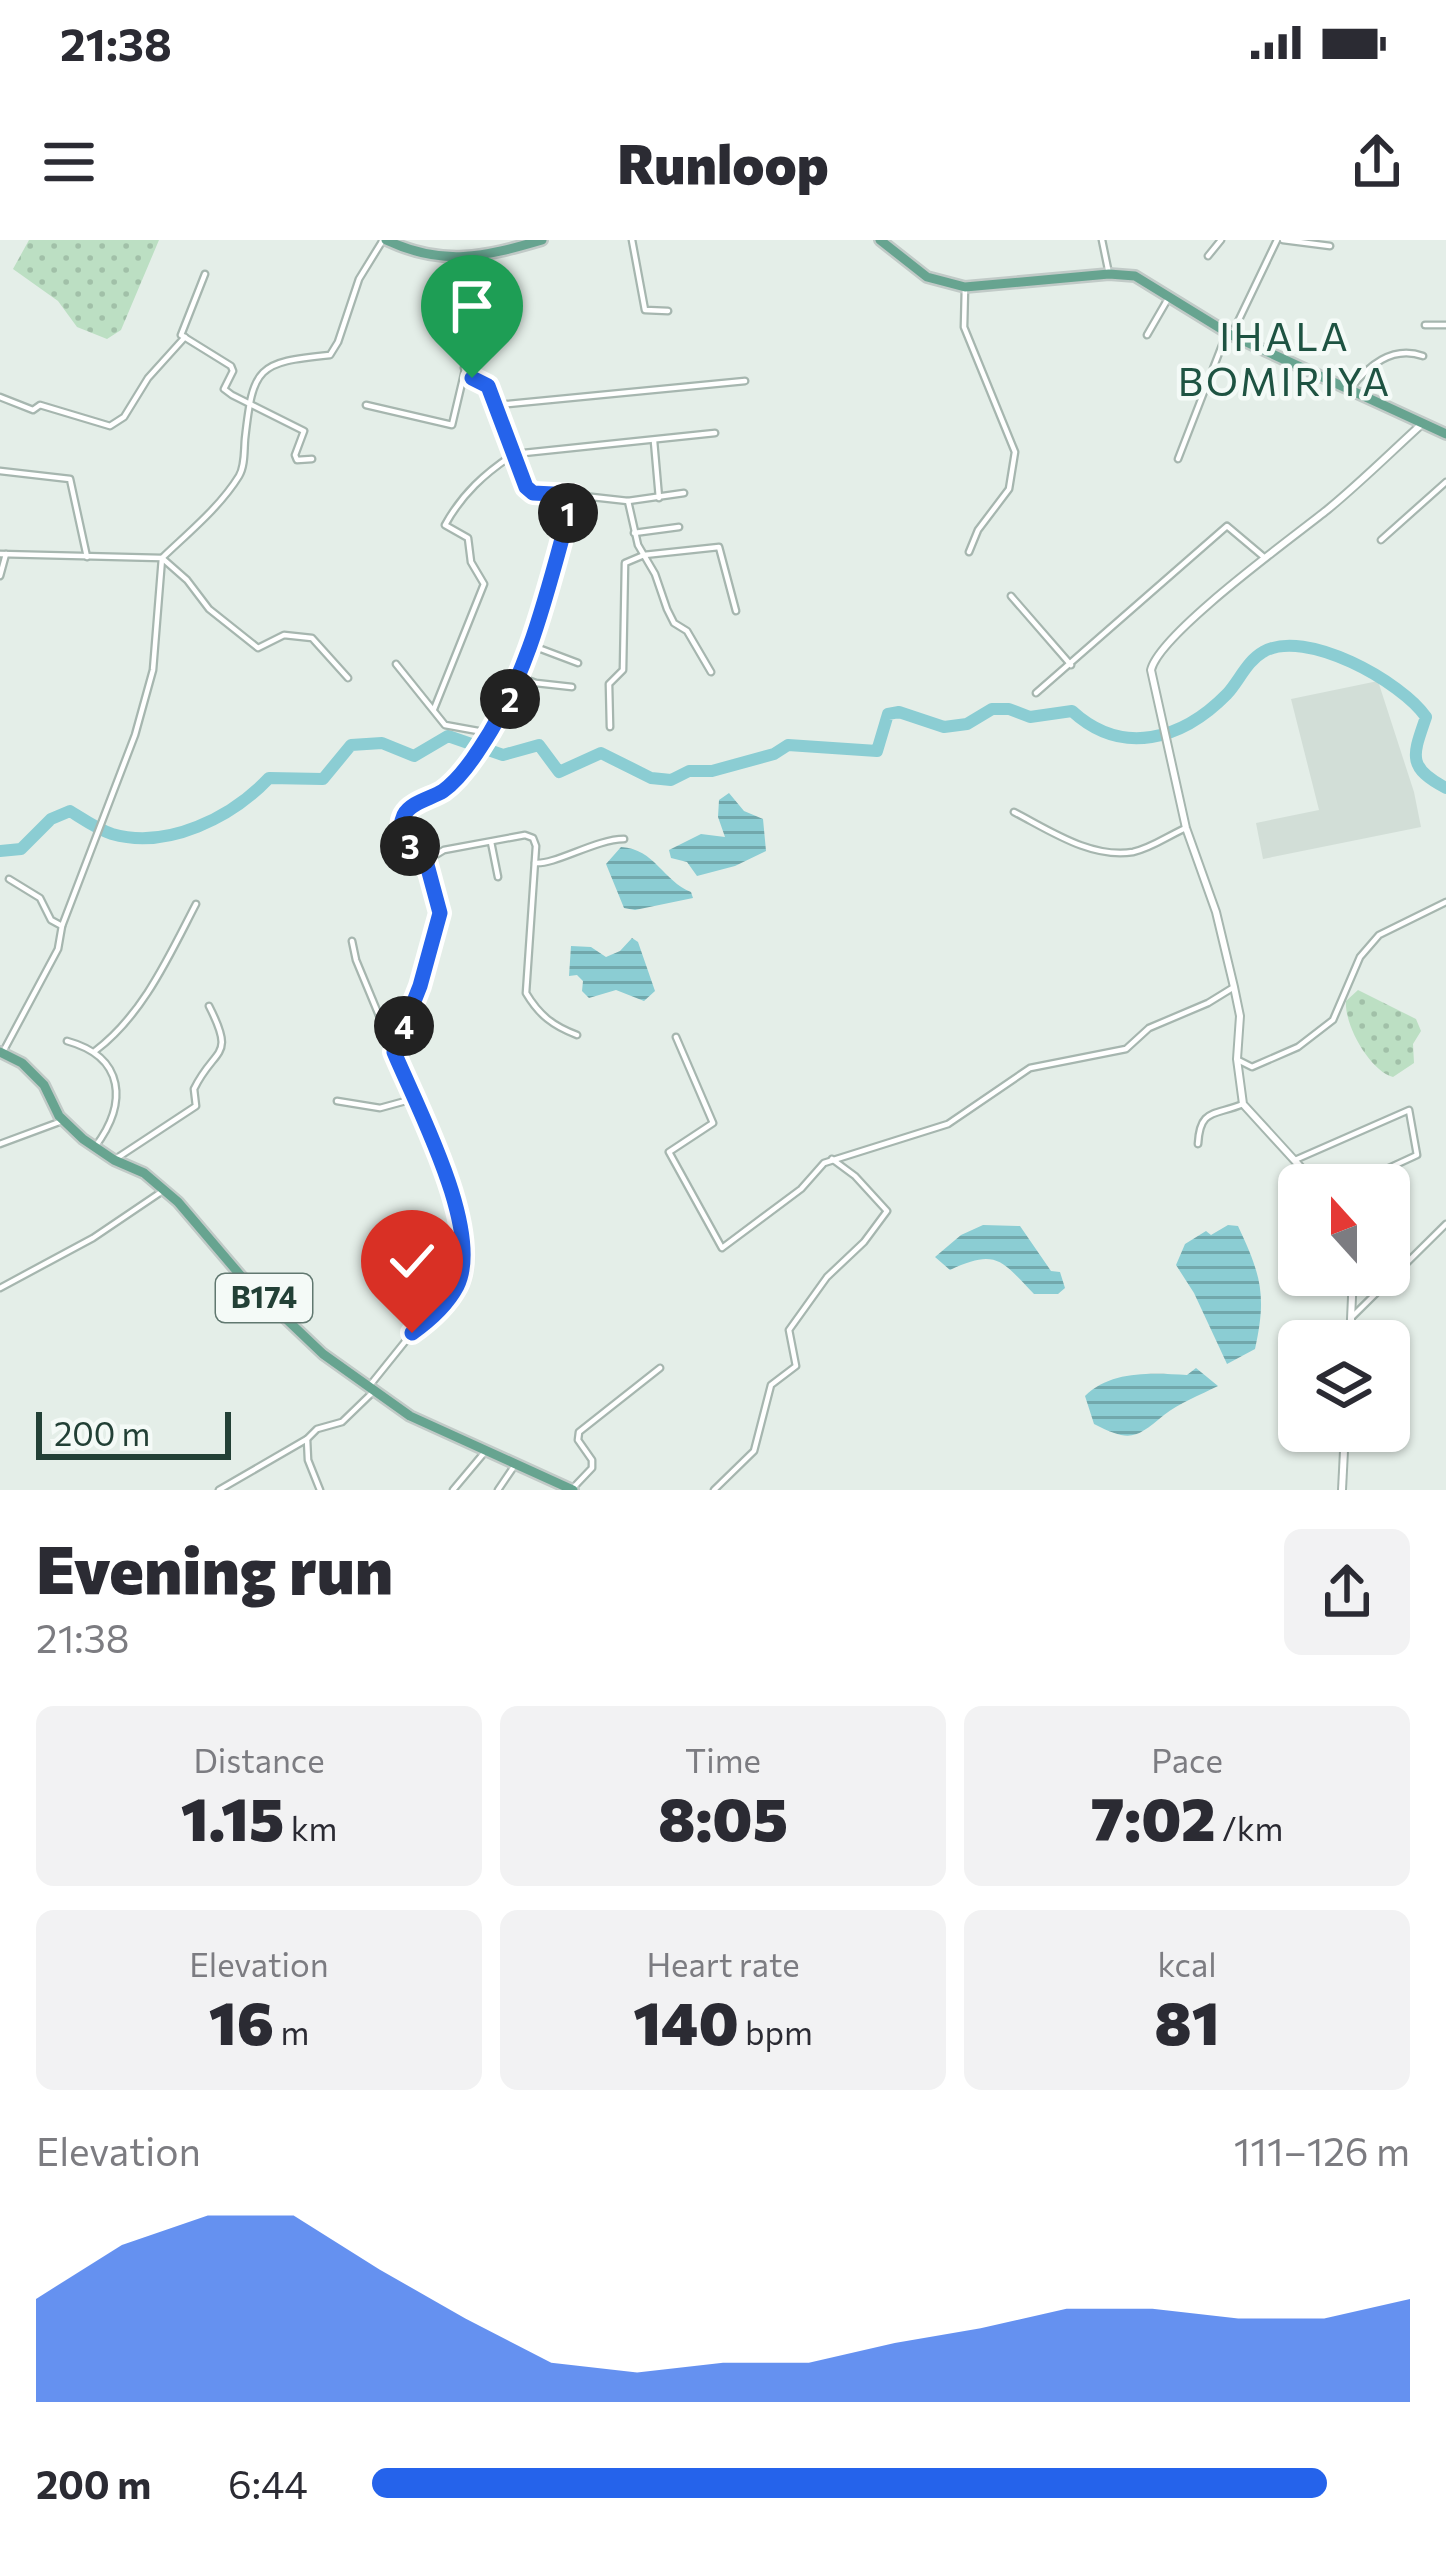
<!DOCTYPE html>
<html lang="en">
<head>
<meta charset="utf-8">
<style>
  body { margin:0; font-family:Commissioner,sans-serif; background:#f2f2f3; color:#2b2b33; height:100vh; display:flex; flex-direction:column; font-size:45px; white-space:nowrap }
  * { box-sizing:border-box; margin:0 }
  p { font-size:39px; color:#7c7c81 }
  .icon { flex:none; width:66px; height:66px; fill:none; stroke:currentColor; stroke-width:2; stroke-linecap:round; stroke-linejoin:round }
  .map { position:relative; height:1250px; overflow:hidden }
  .side { display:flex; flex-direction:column; background:#fff; flex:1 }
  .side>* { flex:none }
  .needle { width:78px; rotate:339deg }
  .controls { position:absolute; left:1278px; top:924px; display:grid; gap:24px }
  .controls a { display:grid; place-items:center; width:132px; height:132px; border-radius:18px; background:#fff; box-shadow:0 3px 9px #0004; font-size:60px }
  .scale { position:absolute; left:36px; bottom:30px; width:195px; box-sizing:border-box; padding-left:12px; border:6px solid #224036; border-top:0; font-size:33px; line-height:42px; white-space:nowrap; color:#224036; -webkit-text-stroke:9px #f4faf7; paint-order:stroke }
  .pin { position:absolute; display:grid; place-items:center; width:102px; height:102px; color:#fff; margin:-123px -51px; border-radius:50% 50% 50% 0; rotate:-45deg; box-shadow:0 0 12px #0007 }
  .pin .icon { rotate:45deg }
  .km { position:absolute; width:60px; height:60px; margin:-30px; border-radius:50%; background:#222; color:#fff; font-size:33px; line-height:60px; text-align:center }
  .round { display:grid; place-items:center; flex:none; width:126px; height:126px; border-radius:18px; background:#f2f2f3 }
  .overview { display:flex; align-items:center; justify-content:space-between; height:204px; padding:0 36px }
  h1 { font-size:66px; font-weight:800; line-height:90px }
  .figures { display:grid; grid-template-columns:repeat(3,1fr); gap:18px; height:204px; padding:12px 36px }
  .figures div { display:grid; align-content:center; border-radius:18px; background:#f2f2f3; text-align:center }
  .figures b { font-size:60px; font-weight:800 }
  .figures small { font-size:33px; font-weight:400 }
  .figures p { font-size:33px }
  .chart { height:336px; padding:24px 36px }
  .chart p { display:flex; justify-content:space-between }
  .chart svg { width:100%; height:216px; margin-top:12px; fill:#2563eb; opacity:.7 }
  ul { padding:0 36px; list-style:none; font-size:39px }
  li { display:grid; grid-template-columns:192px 144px 1fr; align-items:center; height:90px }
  li i { height:30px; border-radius:15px; background:#2563eb }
  .status { display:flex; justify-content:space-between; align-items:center; height:84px; padding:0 60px; background:#fff; direction:ltr }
  .status svg { height:33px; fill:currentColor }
  header { display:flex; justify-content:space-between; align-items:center; height:156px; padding:0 36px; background:#fff; font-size:54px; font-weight:800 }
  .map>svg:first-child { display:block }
  .built { fill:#d2ded7 }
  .grass { fill:url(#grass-dots) }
  .water { fill:url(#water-rules) }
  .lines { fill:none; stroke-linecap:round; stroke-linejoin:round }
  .river { stroke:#8bcdd3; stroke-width:12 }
  .minor-casing { stroke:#a6b6af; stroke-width:9 }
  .tertiary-casing { stroke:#a6b6af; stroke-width:10 }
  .primary-casing { stroke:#c1cac7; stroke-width:14 }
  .minor { stroke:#fff; stroke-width:4.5 }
  .tertiary { stroke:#fff; stroke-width:6 }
  .primary { stroke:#67a490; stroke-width:9 }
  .route-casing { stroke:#fff; stroke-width:24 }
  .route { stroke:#2563eb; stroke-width:15 }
  .labels { text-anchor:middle; stroke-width:9; stroke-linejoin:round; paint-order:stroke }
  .shield { fill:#f4faf7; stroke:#617870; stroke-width:3 }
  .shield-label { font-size:30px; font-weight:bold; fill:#224036 }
  .quarter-label { font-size:39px; letter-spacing:3px; fill:#1e5342; stroke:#f4faf7 }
</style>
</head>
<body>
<div class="status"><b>21:38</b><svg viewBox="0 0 49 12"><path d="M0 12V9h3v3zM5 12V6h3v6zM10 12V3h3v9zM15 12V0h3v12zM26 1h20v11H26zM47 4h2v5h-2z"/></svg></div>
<header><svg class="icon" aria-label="menu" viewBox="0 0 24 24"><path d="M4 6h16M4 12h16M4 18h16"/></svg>Runloop<svg class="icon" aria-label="share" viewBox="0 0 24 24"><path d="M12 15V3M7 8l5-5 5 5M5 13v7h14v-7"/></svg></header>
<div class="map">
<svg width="1446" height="1250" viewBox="0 0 1446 1250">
  <defs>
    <pattern id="grass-dots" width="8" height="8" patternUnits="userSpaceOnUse" patternTransform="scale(3)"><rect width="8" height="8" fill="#bcdfc3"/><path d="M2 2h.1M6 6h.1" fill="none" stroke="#a1c0a8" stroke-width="1.8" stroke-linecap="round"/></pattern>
    <pattern id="water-rules" width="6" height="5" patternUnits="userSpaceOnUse" patternTransform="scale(3)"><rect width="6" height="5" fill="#8bcdd3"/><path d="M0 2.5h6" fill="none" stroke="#71a8ac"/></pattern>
  </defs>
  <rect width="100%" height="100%" fill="#e4eee8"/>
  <polygon class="built" points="1378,441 1414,552 1421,587 1263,619 1256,583 1319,570 1291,459"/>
  <g class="grass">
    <polygon points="29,0 159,0 121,90 107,99 77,87 58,61 13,29"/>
    <path d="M1358,750L1416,779L1421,791L1413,804L1414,823L1393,837C1370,831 1344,785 1346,761Z"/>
    <polygon points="410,1026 441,1056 437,1067 426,1075 416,1073 390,1048"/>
  </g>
  <g class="water">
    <polygon points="729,553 744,571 763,579 766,611 735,626 697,636 687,622 671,618 669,610 701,594 725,597 718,577 719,560"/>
    <path d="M621,607C655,609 663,641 691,652L693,658L635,670L624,668L606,624Z"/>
    <polygon points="632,698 638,702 655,751 644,761 616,750 589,758 582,751 583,741 577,735 569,736 571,706 591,707 606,717 620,711"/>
    <path d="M983,985L1020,986L1051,1031L1060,1032L1065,1048L1058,1054H1034C1002,1021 997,1008 950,1030L935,1017L961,995Z"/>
    <path d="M1228,985L1238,986C1261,1035 1267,1055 1255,1109L1227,1124L1194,1053L1176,1025L1185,1004L1206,991L1211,995Z"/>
    <path d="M1196,1128L1218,1146C1200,1155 1179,1163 1164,1175C1136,1198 1131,1203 1094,1184L1085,1156C1111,1130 1153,1133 1187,1135Z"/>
  </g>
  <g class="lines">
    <path class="river" d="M0,611L21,609L51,579L70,571C83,579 97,589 112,594C168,610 232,577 269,538L323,539L351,505L382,503L414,516L448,496L503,515L539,505L559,532L601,513L651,538L671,540L689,531H712L774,514L788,505L877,511L888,474L899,472L944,487L967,484L992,469H1009L1030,477L1072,471C1122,517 1182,500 1227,454C1239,441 1247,421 1263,412C1305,387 1402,442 1426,477C1413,515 1406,527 1446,548"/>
    <defs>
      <g id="minor">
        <polyline points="632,0 645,70 668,71"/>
        <polyline points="1102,0 1109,34"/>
        <polyline points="1283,0 1330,6"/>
        <polyline points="1208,16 1221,0"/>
        <polyline points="205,34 181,95 231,126 233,131 224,149 232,155 304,191 295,215 297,220 312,219"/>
        <polyline points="965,47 964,87 1015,212 1009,249 978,290 969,312"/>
        <polyline points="1425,85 1446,85"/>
        <polyline points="1233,92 1277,0"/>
        <polyline points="1147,95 1169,57"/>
        <path d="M1350,149C1368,126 1392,105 1423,116"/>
        <polyline points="0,157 33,170 40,165 110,186 124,177 148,138 185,97"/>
        <polyline points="366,165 452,185 465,130"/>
        <polyline points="497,165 745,141"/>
        <polyline points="654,201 659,258"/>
        <polyline points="1178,219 1226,95"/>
        <polyline points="0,231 70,239 87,317"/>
        <polyline points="574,255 628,261 684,253"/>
        <polyline points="628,261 638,305 655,334 667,369 674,383 687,391 711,432"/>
        <polyline points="634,293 679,287"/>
        <polyline points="1381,300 1446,242"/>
        <polyline points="0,314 162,318 187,340 209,369 258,408 284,395 312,398 348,438"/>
        <polyline points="0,336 6,314"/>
        <polyline points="1011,356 1071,425"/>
        <polyline points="533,406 578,423"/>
        <polyline points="396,424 445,485 489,493"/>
        <polyline points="519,437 536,443 572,447"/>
        <polyline points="1036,453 1227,286 1265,318"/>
        <path d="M434,469L484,344L471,322L468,298L445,285C462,254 485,233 514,214L715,193"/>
        <polyline points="610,487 609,444 623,430 625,323 644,315 719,307 736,371"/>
        <path d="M1014,572C1049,590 1091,619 1133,612C1152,608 1169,595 1186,588"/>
        <polyline points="491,602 498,637"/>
        <path d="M426,621C412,611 395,594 404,575C411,562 432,558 443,550C457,541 471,522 480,508C532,433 549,342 574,255L533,253L526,247L488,146L472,138L464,128L488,13"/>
        <path d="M535,623C555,625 596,599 624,599"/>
        <polyline points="9,639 40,658 51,680 62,686"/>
        <polyline points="352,701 356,720 456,961 464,1005 459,1043 431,1080 412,1093 371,1144"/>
        <polyline points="676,797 713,883 669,912 722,1008 801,949 824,923 948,884 1030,828 1126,809 1149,788 1208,763 1234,747"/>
        <path d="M67,801C125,817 128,863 95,907"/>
        <path d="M4,810L58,709L62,686L135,495L153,430L162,318C188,293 220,267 239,236C245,226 244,211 245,199C253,127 257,122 330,115L338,102L359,39L383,0"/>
        <path d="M95,811C143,775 169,716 196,664"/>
        <path d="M394,812L420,746L440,673L426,621L444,610L525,595L533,598L536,606L526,753C539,775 553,786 577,795"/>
        <polyline points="1238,820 1252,827 1298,807 1333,780 1360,717 1379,695 1446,662"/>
        <polyline points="337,861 380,868 413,859"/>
        <polyline points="0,904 62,881"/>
        <path d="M1198,904C1200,868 1214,876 1243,864"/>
        <path d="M114,920L196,866L194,849C215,806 236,819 209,766"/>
        <polyline points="1295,920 1409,870 1417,915 1352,945"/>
        <polyline points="0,1048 93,998 164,950"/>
        <polyline points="1352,1077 1446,984"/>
        <polyline points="572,1249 592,1228 592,1220 578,1200 579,1192 660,1128"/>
        <polyline points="219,1250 307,1199"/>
        <polyline points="320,1250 308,1220 307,1199 317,1189 342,1182 373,1152"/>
        <polyline points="453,1250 484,1213"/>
        <polyline points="498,1250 515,1225"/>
        <polyline points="714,1250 754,1211 771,1145 796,1126 789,1090 827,1037 864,1002 887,971 855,936 832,919"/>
      </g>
      <g id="tertiary">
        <path d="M1317,945L1243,864L1237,819L1240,776L1234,747L1216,672L1186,588L1151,430C1159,394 1292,298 1327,270C1360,243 1391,212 1423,183"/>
        <polyline points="1350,1101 1353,1035"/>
        <polyline points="1342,1250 1345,1191"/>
      </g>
      <g id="primary">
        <path d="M386,0C443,27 484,17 542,0"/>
        <polyline points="880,0 927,37 965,47 1109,34 1135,36 1231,95 1446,194"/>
        <polyline points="0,812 22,823 44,845 59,876 83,899 114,920 144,933 178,962 241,1036 323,1114 410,1176 573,1250"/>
      </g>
    </defs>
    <use href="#minor" class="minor-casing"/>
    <use href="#tertiary" class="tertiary-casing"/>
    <use href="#primary" class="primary-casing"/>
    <use href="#minor" class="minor"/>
    <use href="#tertiary" class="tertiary"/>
    <use href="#primary" class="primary"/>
  </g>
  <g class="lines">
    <defs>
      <path id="route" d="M412,1093C429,1081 447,1065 457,1046C484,992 416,865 394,812L420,746L440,673L426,621C412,611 395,594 404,575C411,562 432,558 443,551C457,541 471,522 480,508C531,432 549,343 574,255L533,253L526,247L488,146L472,138"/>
    </defs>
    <use href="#route" class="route-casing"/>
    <use href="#route" class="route"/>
  </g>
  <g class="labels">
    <rect class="shield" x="216" y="1034" width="96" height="48" rx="9"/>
    <g class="shield-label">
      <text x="264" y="1068">B174</text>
    </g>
    <g class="quarter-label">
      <text x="1285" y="111">IHALA<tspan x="1285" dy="45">BOMIRIYA</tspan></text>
    </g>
  </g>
</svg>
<div class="controls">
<a><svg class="needle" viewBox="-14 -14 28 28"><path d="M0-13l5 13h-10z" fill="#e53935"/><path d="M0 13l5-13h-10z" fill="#7c7c81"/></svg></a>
<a><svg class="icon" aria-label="layers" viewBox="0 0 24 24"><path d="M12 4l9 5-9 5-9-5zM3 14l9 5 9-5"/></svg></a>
</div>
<div class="scale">200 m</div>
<div class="pin" style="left:472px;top:138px;background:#1e9e55"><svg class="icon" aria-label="arrive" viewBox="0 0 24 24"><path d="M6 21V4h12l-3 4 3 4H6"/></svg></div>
<div class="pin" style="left:412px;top:1093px;background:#d93025"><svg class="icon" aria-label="check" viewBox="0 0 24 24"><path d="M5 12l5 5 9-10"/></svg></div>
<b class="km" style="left:568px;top:273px">1</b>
<b class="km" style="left:510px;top:459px">2</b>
<b class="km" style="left:410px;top:606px">3</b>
<b class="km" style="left:404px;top:786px">4</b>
</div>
<section class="side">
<div class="overview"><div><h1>Evening run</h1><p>21:38</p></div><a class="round"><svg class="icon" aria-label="share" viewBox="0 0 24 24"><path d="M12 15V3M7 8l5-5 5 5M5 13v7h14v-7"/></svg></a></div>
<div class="figures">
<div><p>Distance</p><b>1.15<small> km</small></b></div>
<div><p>Time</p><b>8:05</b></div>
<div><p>Pace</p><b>7:02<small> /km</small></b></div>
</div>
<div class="figures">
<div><p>Elevation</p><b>16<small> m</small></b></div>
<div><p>Heart rate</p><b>140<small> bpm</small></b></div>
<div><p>kcal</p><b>81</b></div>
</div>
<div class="chart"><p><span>Elevation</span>111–126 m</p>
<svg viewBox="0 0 160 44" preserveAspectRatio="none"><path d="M0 44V23L10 12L20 6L30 6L40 17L50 27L60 36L70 38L80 36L90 36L100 32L110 29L120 25L130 25L140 27L150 27L160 23V44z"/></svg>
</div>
<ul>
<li><b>200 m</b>6:44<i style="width:92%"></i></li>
</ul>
</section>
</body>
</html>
